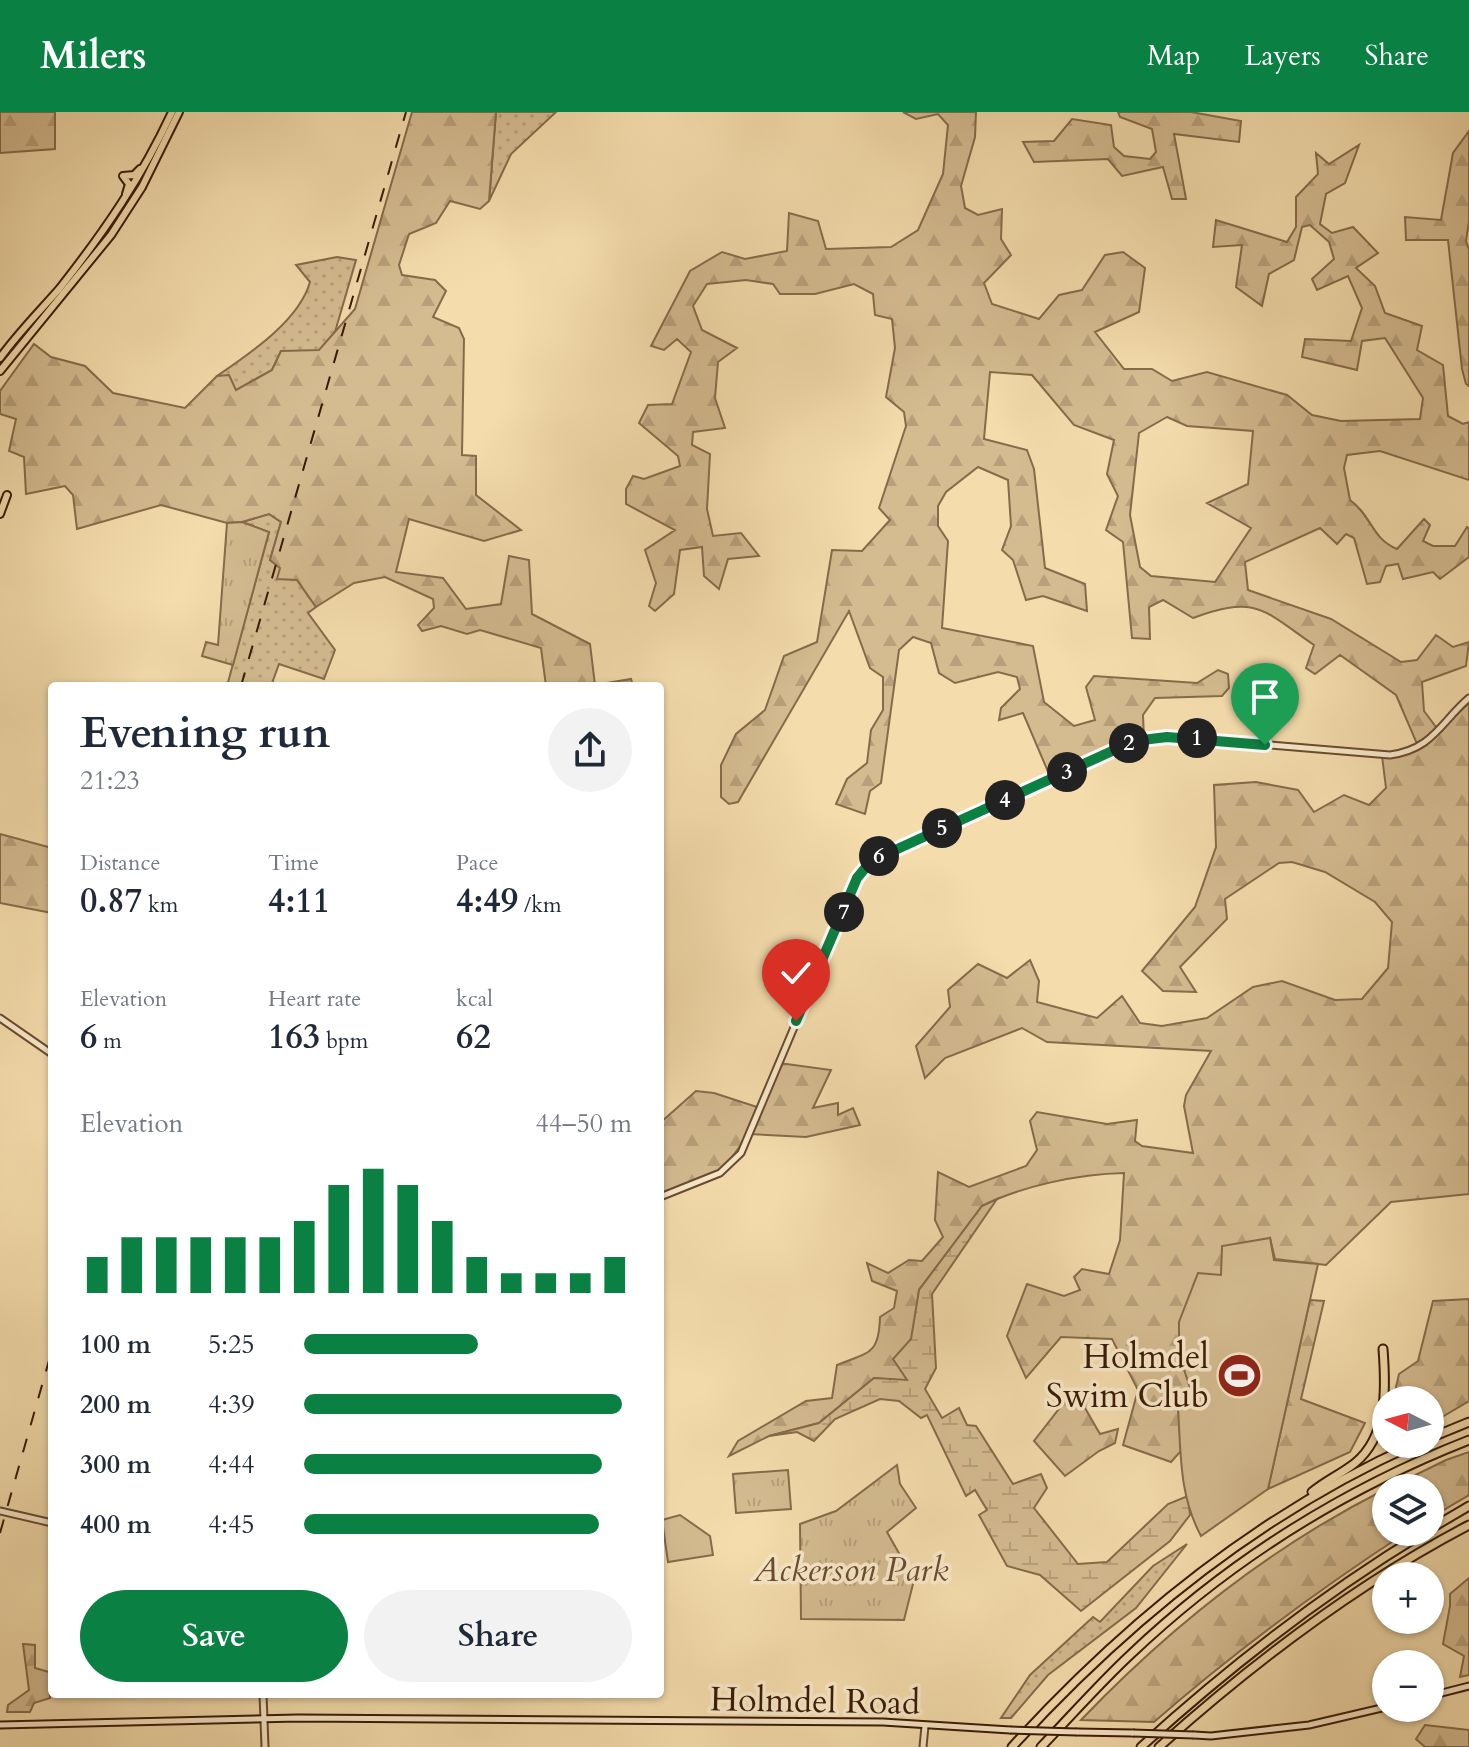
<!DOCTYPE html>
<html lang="en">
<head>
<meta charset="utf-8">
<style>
  body { margin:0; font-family:Cardo,serif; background:#f2f2f3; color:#1f2937; height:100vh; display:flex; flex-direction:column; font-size:30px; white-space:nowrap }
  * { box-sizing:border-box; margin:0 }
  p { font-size:26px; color:#747a83 }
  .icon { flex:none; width:44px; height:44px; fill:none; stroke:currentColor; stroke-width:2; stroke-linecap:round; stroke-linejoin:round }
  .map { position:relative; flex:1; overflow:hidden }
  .side { position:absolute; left:48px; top:570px; width:616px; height:1016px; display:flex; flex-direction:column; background:#fff; border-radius:8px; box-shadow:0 2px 6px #0004 }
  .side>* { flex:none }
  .needle { width:52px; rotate:276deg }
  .tools { position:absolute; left:1372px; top:1274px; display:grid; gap:16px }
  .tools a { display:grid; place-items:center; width:72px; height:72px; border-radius:50%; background:#fff; box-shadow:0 2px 6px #0004; font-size:40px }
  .pin { position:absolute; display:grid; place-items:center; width:68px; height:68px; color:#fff; margin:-82px -34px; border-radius:50% 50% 50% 0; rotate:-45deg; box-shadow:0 0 8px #0007 }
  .pin .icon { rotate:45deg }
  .km { position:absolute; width:40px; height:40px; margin:-20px; border-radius:50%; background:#222; color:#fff; font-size:22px; line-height:40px; text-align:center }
  .round { display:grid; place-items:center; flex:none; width:84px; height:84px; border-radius:42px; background:#f2f2f3 }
  .headline { display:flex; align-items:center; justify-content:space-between; height:136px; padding:0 32px }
  h1 { font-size:44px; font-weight:600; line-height:60px }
  .figures { display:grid; grid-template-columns:repeat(3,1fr); gap:12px; height:136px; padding:8px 32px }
  .figures div { display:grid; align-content:center }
  .figures b { font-size:34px; font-weight:600 }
  .figures small { font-size:22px; font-weight:400 }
  .figures p { font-size:22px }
  .chart { height:224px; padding:16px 32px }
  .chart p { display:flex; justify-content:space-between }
  .chart svg { width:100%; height:144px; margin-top:8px; stroke:#0b8043; stroke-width:6 }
  .action { display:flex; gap:16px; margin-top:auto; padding:16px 32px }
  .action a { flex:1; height:92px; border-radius:48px; background:#0b8043; color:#fff; font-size:32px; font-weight:600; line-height:92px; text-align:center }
  .action a+a { background:#f2f2f3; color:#1f2937 }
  ul { padding:0 32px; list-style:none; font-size:26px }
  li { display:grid; grid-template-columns:128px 96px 1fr; align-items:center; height:60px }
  li i { height:20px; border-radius:10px; background:#0b8043 }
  header { display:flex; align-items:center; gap:48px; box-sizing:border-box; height:112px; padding:0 40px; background:#0b8043; color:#fff }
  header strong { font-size:38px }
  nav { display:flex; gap:44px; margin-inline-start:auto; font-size:28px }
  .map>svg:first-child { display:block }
  .grass { fill:url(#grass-dots); stroke:#866b4a; stroke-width:2 }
  .forest { fill:url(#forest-firs); stroke:#866b4a; stroke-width:2; fill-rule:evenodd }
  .wetland { fill:url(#wetland-marsh); stroke:#866b4a; stroke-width:2 }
  .park { fill:url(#park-tufts); stroke:#866b4a; stroke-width:2 }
  .pitch { fill:#d4bb90; stroke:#866b4a; stroke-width:2 }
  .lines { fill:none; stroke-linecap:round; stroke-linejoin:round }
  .tertiary-casing { stroke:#684b2f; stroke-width:9 }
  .secondary-casing { stroke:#391b05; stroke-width:9 }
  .trunk-casing { stroke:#391b05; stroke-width:10 }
  .motorway-casing { stroke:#391b05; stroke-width:11 }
  .tertiary { stroke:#f8e8c9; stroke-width:5 }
  .secondary { stroke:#f8e8c9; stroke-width:5 }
  .trunk { stroke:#f4dcac; stroke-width:6 }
  .motorway { stroke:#f4dcac; stroke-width:7 }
  .rail { stroke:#391b05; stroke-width:2; stroke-dasharray:14 14; stroke-linecap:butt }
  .secondary-bridge-casing { stroke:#391b05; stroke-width:9; stroke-linecap:butt }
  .secondary-bridge { stroke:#f8e8c9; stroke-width:5 }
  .route-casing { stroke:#fff; stroke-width:16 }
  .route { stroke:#0b8043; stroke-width:10 }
  .labels { text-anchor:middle; stroke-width:7; stroke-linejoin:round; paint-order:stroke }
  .poi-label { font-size:34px; fill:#391b05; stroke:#f8e8c9; text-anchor:end }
  .park-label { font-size:34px; font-style:italic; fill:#684b2f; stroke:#f8e8c9 }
  .street-label { font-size:34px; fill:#391b05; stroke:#f8e8c9 }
</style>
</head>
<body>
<header>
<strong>Milers</strong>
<nav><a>Map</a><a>Layers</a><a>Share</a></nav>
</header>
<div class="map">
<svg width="1469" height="1635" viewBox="0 0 1469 1635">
  <defs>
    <pattern id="grass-dots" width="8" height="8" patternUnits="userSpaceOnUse" patternTransform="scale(2)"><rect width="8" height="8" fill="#d4bb90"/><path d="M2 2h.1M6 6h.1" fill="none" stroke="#b7a07b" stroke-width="1.8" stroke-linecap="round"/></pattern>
    <pattern id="forest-firs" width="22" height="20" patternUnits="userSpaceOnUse" patternTransform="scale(2)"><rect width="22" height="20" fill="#d4bb90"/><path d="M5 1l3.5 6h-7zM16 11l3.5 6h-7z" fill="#b7a07b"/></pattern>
    <pattern id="wetland-marsh" width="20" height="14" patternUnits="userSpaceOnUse" patternTransform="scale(2)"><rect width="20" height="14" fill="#d4bb90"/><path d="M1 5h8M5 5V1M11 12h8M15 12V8" fill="none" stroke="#b7a07b"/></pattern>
    <pattern id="park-tufts" width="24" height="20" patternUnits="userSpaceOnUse" patternTransform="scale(2)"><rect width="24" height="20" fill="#d4bb90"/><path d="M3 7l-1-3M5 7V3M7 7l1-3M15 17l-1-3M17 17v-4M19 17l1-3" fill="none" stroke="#b7a07b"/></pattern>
  </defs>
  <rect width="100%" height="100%" fill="#f4dcac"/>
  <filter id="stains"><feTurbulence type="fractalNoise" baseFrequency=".0025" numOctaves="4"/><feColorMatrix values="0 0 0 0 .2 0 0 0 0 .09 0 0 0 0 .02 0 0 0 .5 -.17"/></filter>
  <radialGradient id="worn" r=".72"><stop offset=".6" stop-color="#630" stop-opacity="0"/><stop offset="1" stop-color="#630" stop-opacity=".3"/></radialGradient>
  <g class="grass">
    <polygon points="496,0 556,0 511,42 489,89"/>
    <path d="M337,145L356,148L335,220L319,239H281L272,258L236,278L217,264C249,242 299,209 310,170L296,153Z"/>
    <polygon points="269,402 281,410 270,448 297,468 316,495 308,501 335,538 324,567 279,552 271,574 227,574 269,420 242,410"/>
    <polygon points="1187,1432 1136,1496 1048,1563 1011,1606 1001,1606 1030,1563 1093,1505 1100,1510 1153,1454"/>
  </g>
  <g class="forest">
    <polygon points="0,0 55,0 55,37 0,41"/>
    <polygon points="412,0 496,0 489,89 480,97 450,89 436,111 409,122 399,153 402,163 435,168 446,179 433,205 459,216 464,227 462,343 476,344 476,383 521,418 484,429 409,407 396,460 443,466 466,497 501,492 509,444 529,448 532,502 590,532 595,573 631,567 633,574 546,574 541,536 480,518 467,522 441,514 422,519 418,513 434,496 433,487 385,465 354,471 316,495 297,468 277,467 280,456 270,448 281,410 269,402 242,410 227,411 161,393 77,417 73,383 65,374 26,382 24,345 9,339 16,307 0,302 0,279 34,232 51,245 85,254 113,281 185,296 217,264 229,263 236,278 272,258 281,239 319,238 355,197"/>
    <path d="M903,0H976L975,25L961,74L965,96L978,103L1002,97L1001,127L1011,143L984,171L992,192L1039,207L1059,183L1082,178L1105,143L1123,140L1145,156L1139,200L1095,220L1124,257H1152L1172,269L1207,260L1287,283L1312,303L1341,309L1420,307L1423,286L1385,226L1362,229L1357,258L1302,245L1305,227L1351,229L1362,196L1348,164L1317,178L1312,167L1334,147L1329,130L1310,113L1302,115L1294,148L1269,162L1262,194L1236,175L1242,133L1213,135L1216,108L1287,130L1296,115V85L1318,62L1316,41L1329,52L1359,33L1345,71L1326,82L1320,112L1332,121L1353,115L1378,141L1356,156L1375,174L1385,201L1422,214L1417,238L1443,253L1448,304L1463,312L1469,310V368L1380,339L1347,343L1344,356L1350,388C1373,405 1371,426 1397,437L1424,407L1430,413L1423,429L1433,434H1455L1467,415L1469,417V445L1440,467L1433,460L1403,467L1398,452L1386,454L1380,470L1367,472L1354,426L1346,422L1337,432L1320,416L1245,450L1248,478L1331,507L1401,550L1417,548L1436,523L1453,535L1469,530L1466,554L1422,570L1424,599L1439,619L1469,591V1082L1391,1090L1326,1153L1275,1147L1270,1126L1221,1163L1179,1242L1194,1285L1178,1296L1181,1339L1171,1350L1123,1333L1138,1278L1112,1227L1061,1225L1026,1266L1007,1224L1027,1172L1064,1184L1080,1178L1074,1165L1082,1157L1109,1162L1120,1128L1124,1061C1078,1062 1022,1074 982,1094L919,1178L908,1269L874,1266L819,1311L769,1324L729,1344L738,1329L806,1289L832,1286L837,1253C869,1240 879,1243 880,1205L894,1196L897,1179L872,1169L867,1151L888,1161L909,1148L922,1149L943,1125L935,1108L938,1060L969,1075L1026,1054L1037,1038L1030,1009L1037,1000L1107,1012L1137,1008L1135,1029L1142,1034L1193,1041L1184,994L1186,983L1211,939L1047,930L1022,916L945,946L925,966L916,934L950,895L948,878L978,852L1007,866L1030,848L1039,869L1037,890L1097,906L1122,884L1140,911L1162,914L1207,906L1253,875L1282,869L1335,888L1362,887L1388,856L1392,810L1375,790L1325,760L1292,750L1279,751L1225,787L1227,807L1180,855L1196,880L1163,879L1142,859L1195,795L1216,735L1214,673L1256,670L1298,678L1314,700L1344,683L1369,693L1386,676L1382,644L1418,634L1396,583L1340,543L1315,562L1306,556L1314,533C1262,497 1257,483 1193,506L1163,488L1149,495L1150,527L1132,526L1123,430L1106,418L1118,384L1107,362L1114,328L1074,313L1032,263L990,260L984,327L1027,338L1034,357L1045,456L1085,472L1087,499L1043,484L1026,488L1013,448L1002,438L1011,414L1008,368L978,355L946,380L938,394V414L948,429L942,516L1033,534L1044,590L1074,614L1095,608L1086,575L1094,564L1197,571L1218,558L1228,562L1229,576L1222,584L1155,586L1143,603L1144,626L1052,669L1023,601L999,608L1001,596L1020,577L1017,565L998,560L955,571L939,561L931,531L913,525L899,538L881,671L870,679L865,702L836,692L847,667L867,651L871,618L883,598V565L870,556L849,499L738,690L729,692L721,685V653L736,622L765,598L784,544L817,530L832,438L862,439L890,408L879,396L906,314L904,300L886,285L895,236L892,207L875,203L873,182L854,172L815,182H780L773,172L746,168L707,172L693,194L702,218L737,236L718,250L715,286L725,316L693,320L692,333L710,342L707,397L713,424L741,421L759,444L728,447L719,477L704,464L702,435L680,438L674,482L655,499L649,494L656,471L645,438L675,418L626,392V377L633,364L644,367L680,354L678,344L639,311L648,293L672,292L691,240L677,227L664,238L651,234L690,159L722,140L745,147L787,139L789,101L818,109L826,137L891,135L918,118L943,62L948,13L938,2L916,7ZM1167,305L1187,314L1253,319L1248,372L1207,391L1251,416L1215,470L1151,464L1140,455L1130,403L1139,321Z"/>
    <polygon points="1118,0 1191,0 1241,9 1239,30 1174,22 1186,87 1172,87 1163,55 1122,64 1108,47 1034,50 1023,30 1054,29 1072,7 1111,13 1114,35 1124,44 1150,47 1156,40 1152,17 1120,5"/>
    <polygon points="1469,19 1469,109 1466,129 1469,138 1469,274 1466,272 1462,257 1448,128 1406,128 1405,105 1441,108 1453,41"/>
    <polygon points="0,722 52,736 52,801 0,791"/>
    <polygon points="779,951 831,958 813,996 838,991 838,1003 853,996 860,1013 806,1025 749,1022 718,1064 660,1084 660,1011 696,979 714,981 760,996"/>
    <polygon points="1469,1187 1469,1289 1437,1308 1430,1307 1430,1288 1393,1288 1399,1262 1418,1249 1433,1189"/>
    <polygon points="1310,1188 1324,1189 1301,1287 1365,1311 1350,1340 1268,1377"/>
    <polygon points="1088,1282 1085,1296 1100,1322 1118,1317 1115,1331 1099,1339 1065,1364 1034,1329 1069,1284"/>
    <polygon points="1469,1340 1469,1383 1430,1406 1430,1376 1389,1376 1446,1348"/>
    <path d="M1386,1377V1420H1407C1318,1478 1234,1540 1154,1610L1081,1608C1170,1515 1270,1435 1386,1377Z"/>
    <polygon points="1469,1466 1469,1563 1460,1565 1464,1544 1443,1532 1450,1494 1450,1482"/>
    <polygon points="23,1532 35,1533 35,1556 49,1560 50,1586 34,1591 30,1600 7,1600 8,1593 29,1578"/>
    <polygon points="1425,1613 1469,1618 1469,1635 1425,1635 1416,1627"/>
  </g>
  <polygon class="wetland" points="997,1087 932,1182 936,1256 925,1277 942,1306 959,1296 967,1313 976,1314 1013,1372 1041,1362 1047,1376 1034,1396 1078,1452 1107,1450 1168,1392 1188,1384 1190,1403 1170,1429 1081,1499 1040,1463 1007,1454 979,1403 987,1398 975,1378 966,1384 927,1303 921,1306 899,1289 880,1287 835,1307 814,1329 797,1320 769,1324 819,1311 874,1266 907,1268 893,1247 911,1227 919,1178 982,1094"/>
  <g class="park">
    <polygon points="242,410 269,420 233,553 202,544 206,530 218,533 227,411"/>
    <polygon points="897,1353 900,1372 916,1396 887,1420 914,1468 904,1508 801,1507 800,1412 836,1399"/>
    <polygon points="788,1358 791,1397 736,1401 733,1362"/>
  </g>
  <g class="pitch">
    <path d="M1270,1126L1274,1148L1318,1152L1268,1377L1201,1424C1179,1383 1181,1342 1178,1296L1193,1285L1179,1242V1210L1198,1161L1221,1163L1222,1134Z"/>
    <polygon points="680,1403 710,1424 713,1443 668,1450 662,1408"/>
  </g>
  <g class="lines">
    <defs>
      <g id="tertiary">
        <polyline points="0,906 52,942"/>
        <path d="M660,1085L720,1061L741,1041L857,766L871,749L1134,629L1157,625L1188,626L1390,643C1433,637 1440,611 1469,586"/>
        <polyline points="0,1399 52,1411"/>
        <polyline points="263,1582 265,1635"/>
        <polyline points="923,1635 925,1614"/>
      </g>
      <g id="secondary">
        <polyline points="1430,1584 1469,1574"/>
        <polyline points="0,1613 298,1606 883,1610 1010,1618"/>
        <polyline points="1077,1620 1133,1621"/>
        <polyline points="1194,1623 1211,1624 1309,1613 1386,1595"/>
      </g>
      <g id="trunk">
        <polyline points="126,82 129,72 123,64 134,63 140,57"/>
        <path d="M0,246C18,221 40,199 60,176C104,120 142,65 172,0"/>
        <polyline points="0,259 111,123 142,75 179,0"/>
        <polyline points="0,402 7,383"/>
      </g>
      <g id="motorway">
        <polyline points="1430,1326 1469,1310"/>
        <path d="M1312,1380C1325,1369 1341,1362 1355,1351C1388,1324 1386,1276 1383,1237"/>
        <polyline points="1430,1417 1469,1394"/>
        <path d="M1012,1635C1127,1509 1258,1402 1415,1332"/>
        <path d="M1041,1635C1071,1604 1099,1572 1130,1543C1228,1450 1344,1377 1469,1328"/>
        <path d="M1141,1635C1229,1555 1323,1482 1425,1420"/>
        <path d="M1159,1635C1254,1550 1356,1472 1469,1413"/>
      </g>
    </defs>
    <use href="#tertiary" class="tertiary-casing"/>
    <use href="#secondary" class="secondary-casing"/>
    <use href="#trunk" class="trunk-casing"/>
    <use href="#motorway" class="motorway-casing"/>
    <use href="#tertiary" class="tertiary"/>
    <use href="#secondary" class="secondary"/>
    <use href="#trunk" class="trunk"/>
    <use href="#motorway" class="motorway"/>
    <g class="rail">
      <polyline points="241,574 406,0"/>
      <polyline points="0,1421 52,1238"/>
    </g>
    <defs>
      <g id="secondary-bridge">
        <polyline points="1010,1618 1077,1620"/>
        <polyline points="1133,1621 1194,1623"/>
      </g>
    </defs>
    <use href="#secondary-bridge" class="secondary-bridge-casing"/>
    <use href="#secondary-bridge" class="secondary-bridge"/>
  </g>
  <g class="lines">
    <defs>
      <polyline id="route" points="796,909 857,766 871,749 1134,629 1167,625 1265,633"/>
    </defs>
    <use href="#route" class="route-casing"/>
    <use href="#route" class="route"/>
  </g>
  <defs>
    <symbol id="stadium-disc" viewBox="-11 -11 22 22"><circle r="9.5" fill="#8f2418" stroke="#f8e8c9"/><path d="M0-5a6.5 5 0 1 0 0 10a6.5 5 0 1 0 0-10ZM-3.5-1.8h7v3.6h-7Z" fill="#fff"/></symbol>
  </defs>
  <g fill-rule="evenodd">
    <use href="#stadium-disc" x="1214" y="1238" width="51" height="51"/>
  </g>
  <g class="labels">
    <g class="poi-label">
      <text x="1209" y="1256">Holmdel<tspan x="1209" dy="39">Swim Club</tspan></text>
    </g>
    <g class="park-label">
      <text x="851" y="1469">Ackerson Park</text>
    </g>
    <g class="street-label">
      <text transform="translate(815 1588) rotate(1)" y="12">Holmdel Road</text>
    </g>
  </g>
  <rect width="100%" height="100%" filter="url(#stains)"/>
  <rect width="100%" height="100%" fill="url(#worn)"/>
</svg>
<div class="tools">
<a><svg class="needle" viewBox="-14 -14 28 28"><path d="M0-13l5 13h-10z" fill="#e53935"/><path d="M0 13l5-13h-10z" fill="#747a83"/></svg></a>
<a><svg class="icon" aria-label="layers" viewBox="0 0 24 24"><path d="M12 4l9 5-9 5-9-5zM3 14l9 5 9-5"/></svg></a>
<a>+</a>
<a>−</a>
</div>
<div class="pin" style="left:1265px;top:633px;background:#1e9e55"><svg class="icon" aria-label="arrive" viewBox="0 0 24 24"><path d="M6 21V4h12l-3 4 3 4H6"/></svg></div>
<div class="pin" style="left:796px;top:909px;background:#d93025"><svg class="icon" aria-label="check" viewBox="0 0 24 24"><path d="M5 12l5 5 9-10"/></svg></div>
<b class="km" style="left:1197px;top:626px">1</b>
<b class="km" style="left:1129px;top:631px">2</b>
<b class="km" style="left:1067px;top:660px">3</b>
<b class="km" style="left:1005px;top:688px">4</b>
<b class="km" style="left:942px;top:716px">5</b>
<b class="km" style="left:879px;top:744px">6</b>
<b class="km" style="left:844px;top:800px">7</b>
<section class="side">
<div class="headline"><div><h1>Evening run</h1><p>21:23</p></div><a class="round"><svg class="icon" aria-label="share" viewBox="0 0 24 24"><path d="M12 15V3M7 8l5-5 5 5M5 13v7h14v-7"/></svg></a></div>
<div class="figures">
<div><p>Distance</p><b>0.87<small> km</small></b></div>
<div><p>Time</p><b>4:11</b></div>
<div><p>Pace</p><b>4:49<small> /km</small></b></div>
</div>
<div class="figures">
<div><p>Elevation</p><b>6<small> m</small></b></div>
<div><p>Heart rate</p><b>163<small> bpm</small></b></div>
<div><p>kcal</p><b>62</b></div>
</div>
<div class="chart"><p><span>Elevation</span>44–50 m</p>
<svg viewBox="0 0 160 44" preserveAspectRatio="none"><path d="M5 44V33M15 44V27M25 44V27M35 44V27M45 44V27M55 44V27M65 44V22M75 44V11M85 44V6M95 44V11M105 44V22M115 44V33M125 44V38M135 44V38M145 44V38M155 44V33"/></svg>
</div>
<ul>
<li><b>100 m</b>5:25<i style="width:53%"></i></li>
<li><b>200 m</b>4:39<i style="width:97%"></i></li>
<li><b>300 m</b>4:44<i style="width:91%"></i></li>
<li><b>400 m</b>4:45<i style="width:90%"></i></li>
</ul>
<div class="action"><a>Save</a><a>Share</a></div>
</section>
</div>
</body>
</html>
